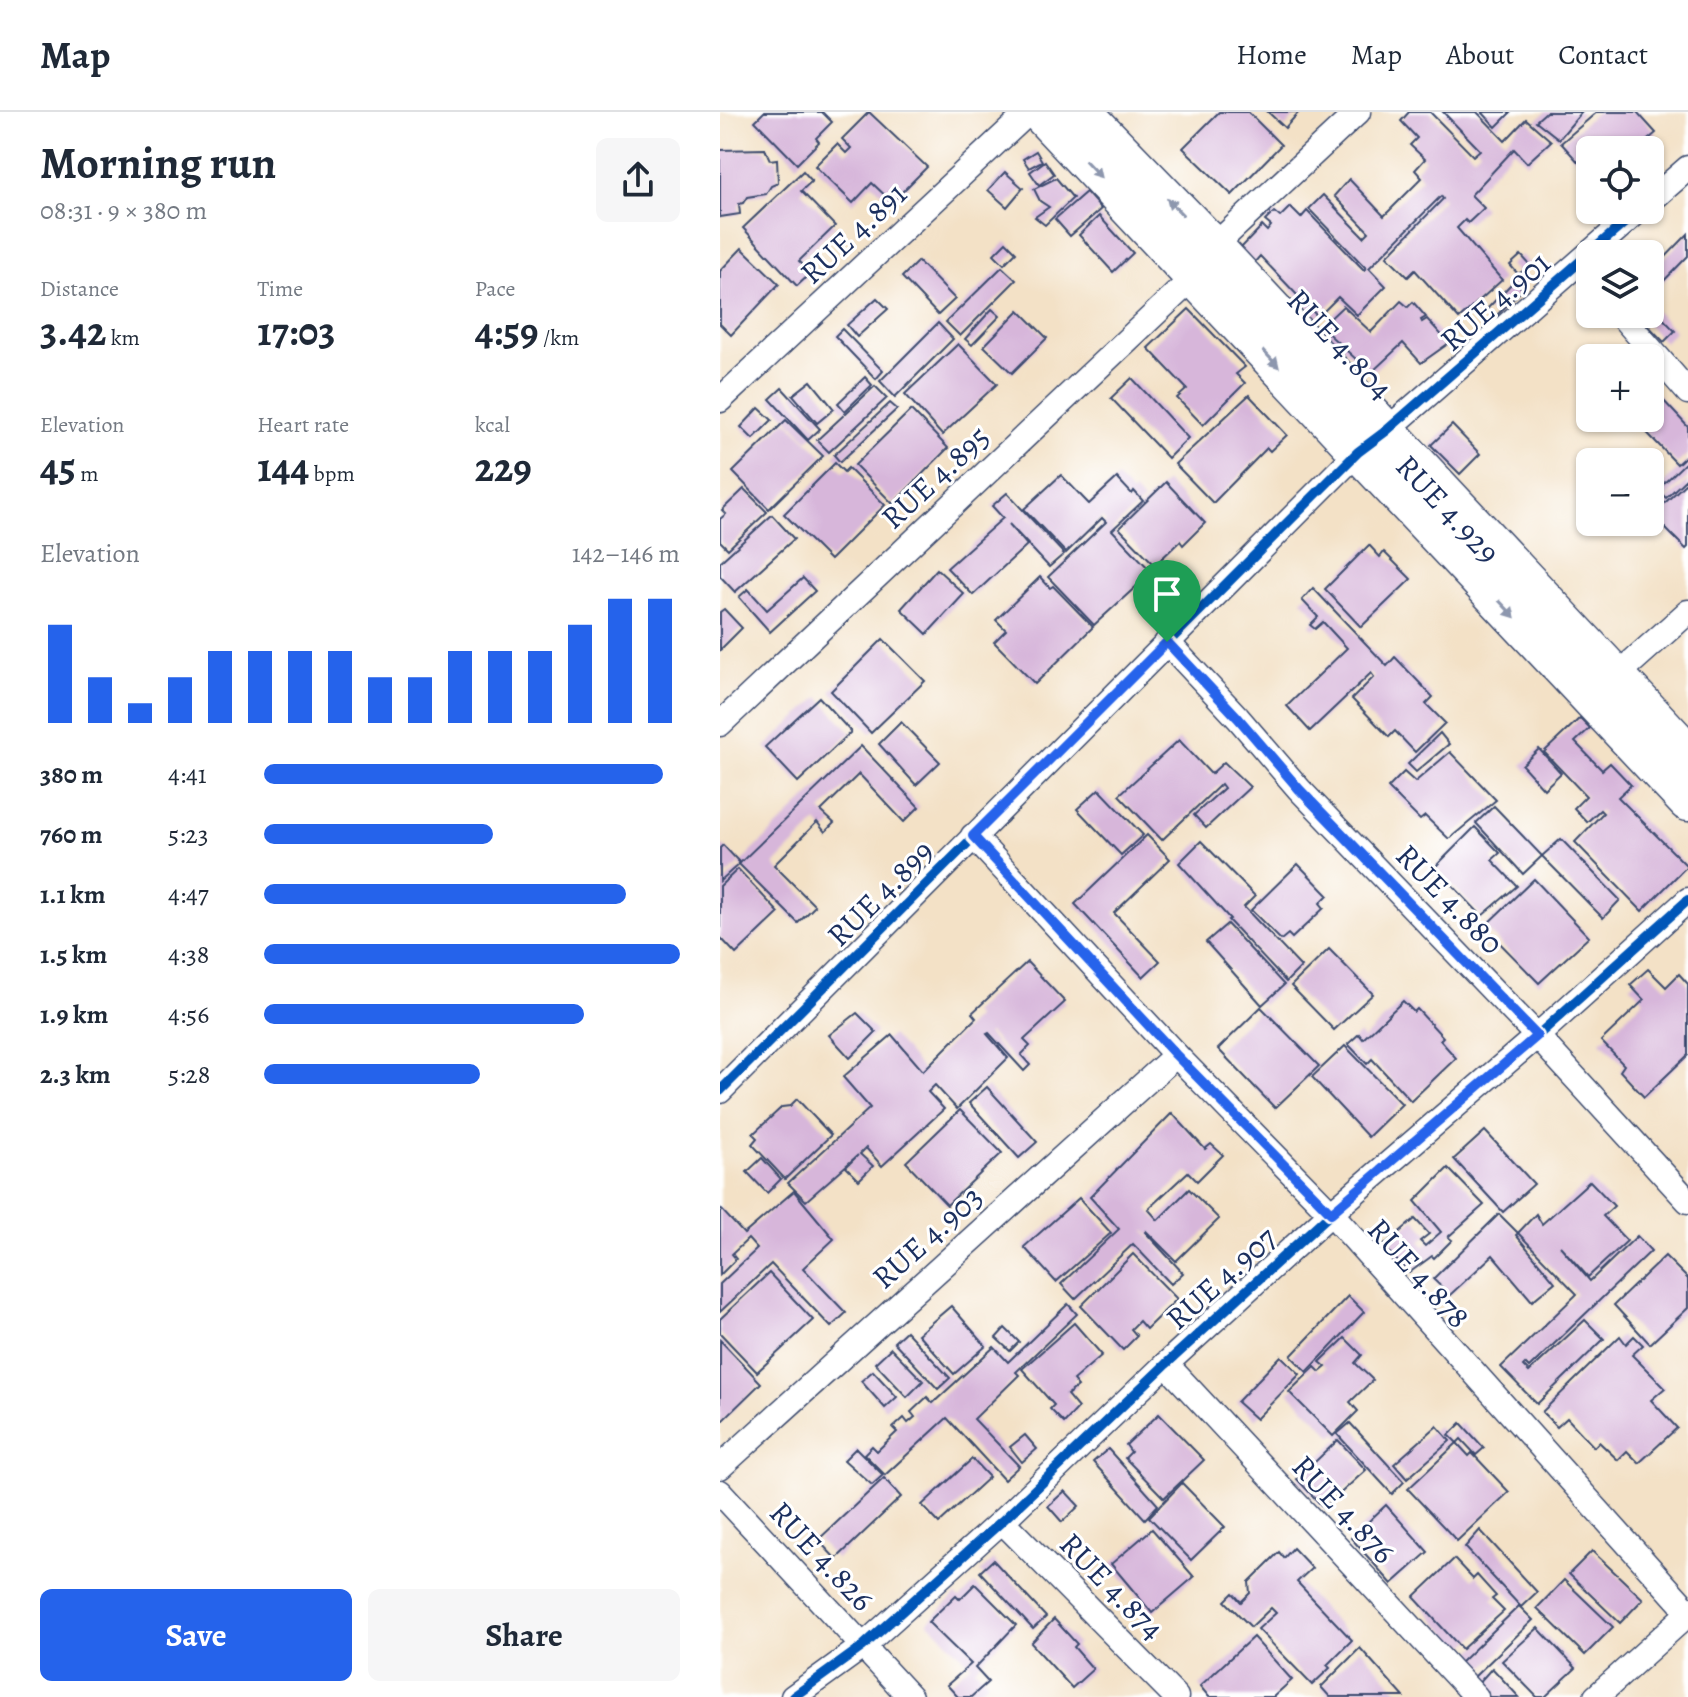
<!DOCTYPE html>
<html lang="en">
<head>
<meta charset="utf-8">
<style>
  body { margin:0; font-family:Alegreya,serif; background:#f6f6f7; color:#1f2937; height:100vh; display:flex; flex-direction:column; font-size:30px; white-space:nowrap }
  * { box-sizing:border-box; margin:0 }
  p { font-size:26px; color:#747a83 }
  .icon { flex:none; width:44px; height:44px; fill:none; stroke:currentColor; stroke-width:2; stroke-linecap:round; stroke-linejoin:round }
  .map { position:relative; flex:1; overflow:hidden }
  .details { display:flex; flex-direction:column; background:#fff; width:720px }
  .details>* { flex:none }
  .tools { position:absolute; left:856px; top:24px; display:grid; gap:16px }
  .tools a { display:grid; place-items:center; width:88px; height:88px; border-radius:12px; background:#fff; box-shadow:0 2px 6px #0004; font-size:40px }
  .pin { position:absolute; display:grid; place-items:center; width:68px; height:68px; color:#fff; margin:-82px -34px; border-radius:50% 50% 50% 0; rotate:-45deg; box-shadow:0 0 8px #0007 }
  .pin .icon { rotate:45deg }
  .round { display:grid; place-items:center; flex:none; width:84px; height:84px; border-radius:12px; background:#f6f6f7 }
  .summary { display:flex; align-items:center; justify-content:space-between; height:136px; padding:0 40px }
  h1 { font-size:44px; font-weight:700; line-height:60px }
  .figures { display:grid; grid-template-columns:repeat(3,1fr); gap:12px; height:136px; padding:8px 40px }
  .figures div { display:grid; align-content:center }
  .figures b { font-size:40px; font-weight:700 }
  .figures small { font-size:22px; font-weight:400 }
  .figures p { font-size:22px }
  .chart { height:224px; padding:16px 40px }
  .chart p { display:flex; justify-content:space-between }
  .chart svg { width:100%; height:144px; margin-top:8px; stroke:#2563eb; stroke-width:6 }
  .primary-button { display:flex; gap:16px; margin-top:auto; padding:16px 40px }
  .primary-button a { flex:1; height:92px; border-radius:12px; background:#2563eb; color:#fff; font-size:32px; font-weight:700; line-height:92px; text-align:center }
  .primary-button a+a { background:#f6f6f7; color:#1f2937 }
  ul { padding:0 40px; list-style:none; font-size:26px }
  li { display:grid; grid-template-columns:128px 96px 1fr; align-items:center; height:60px }
  li i { height:20px; border-radius:10px; background:#2563eb }
  header { display:flex; align-items:center; gap:48px; box-sizing:border-box; height:112px; padding:0 40px; background:#fff; border-bottom:2px solid #e0e1e3 }
  header strong { font-size:38px }
  nav { display:flex; gap:44px; margin-inline-start:auto; font-size:28px }
  main { display:flex; flex:1; min-height:0 }
  .map>svg:first-child { display:block }
  .building { fill:#d7b6da }
  .lines { fill:none; stroke-linecap:round; stroke-linejoin:round }
  .street-casing { stroke:#3b4a6e; stroke-width:27 }
  .primary-casing { stroke:#3b4a6e; stroke-width:43 }
  .street { stroke:#fff; stroke-width:24 }
  .primary { stroke:#fff; stroke-width:40 }
  .cycleway-casing { stroke:#fff; stroke-width:15 }
  .cycleway { stroke:#0057b8; stroke-width:10 }
  .oneway { fill:#8d97ae }
  .route-casing { stroke:#fff; stroke-width:16 }
  .route { stroke:#2563eb; stroke-width:10 }
  .labels { text-anchor:middle; stroke-width:6; stroke-linejoin:round; paint-order:stroke }
  .street-label { font-size:32px; fill:#1b2f5e; stroke:#fff }
</style>
</head>
<body>
<header>
<strong>Map</strong>
<nav><a>Home</a><a>Map</a><a>About</a><a>Contact</a></nav>
</header>
<main>
<section class="details">
<div class="summary"><div><h1>Morning run</h1><p>08:31 · 9 × 380 m</p></div><a class="round"><svg class="icon" aria-label="share" viewBox="0 0 24 24"><path d="M12 15V3M7 8l5-5 5 5M5 13v7h14v-7"/></svg></a></div>
<div class="figures">
<div><p>Distance</p><b>3.42<small> km</small></b></div>
<div><p>Time</p><b>17:03</b></div>
<div><p>Pace</p><b>4:59<small> /km</small></b></div>
</div>
<div class="figures">
<div><p>Elevation</p><b>45<small> m</small></b></div>
<div><p>Heart rate</p><b>144<small> bpm</small></b></div>
<div><p>kcal</p><b>229</b></div>
</div>
<div class="chart"><p><span>Elevation</span>142–146 m</p>
<svg viewBox="0 0 160 44" preserveAspectRatio="none"><path d="M5 44V14M15 44V30M25 44V38M35 44V30M45 44V22M55 44V22M65 44V22M75 44V22M85 44V30M95 44V30M105 44V22M115 44V22M125 44V22M135 44V14M145 44V6M155 44V6"/></svg>
</div>
<ul>
<li><b>380 m</b>4:41<i style="width:96%"></i></li>
<li><b>760 m</b>5:23<i style="width:55%"></i></li>
<li><b>1.1 km</b>4:47<i style="width:87%"></i></li>
<li><b>1.5 km</b>4:38<i style="width:100%"></i></li>
<li><b>1.9 km</b>4:56<i style="width:77%"></i></li>
<li><b>2.3 km</b>5:28<i style="width:52%"></i></li>
</ul>
<div class="primary-button"><a>Save</a><a>Share</a></div>
</section>
<div class="map">
<svg width="968" height="1585" viewBox="0 0 968 1585">
  <rect width="100%" height="100%" fill="#fff"/>
  <filter id="ink" filterUnits="userSpaceOnUse"><feTurbulence type="fractalNoise" baseFrequency=".0125" numOctaves="2"/><feDisplacementMap in="SourceGraphic" scale="16" xChannelSelector="R" yChannelSelector="G"/><feConvolveMatrix kernelMatrix="1 2 1 2 8 2 1 2 1" color-interpolation-filters="sRGB"/></filter>
  <filter id="wash" filterUnits="userSpaceOnUse"><feTurbulence type="fractalNoise" baseFrequency=".006" numOctaves="4" result="noise"/><feDisplacementMap in="SourceGraphic" scale="32" xChannelSelector="R" yChannelSelector="G"/><feGaussianBlur stdDeviation="1.8" result="paint"/><feColorMatrix in="noise" values="0 0 0 0 0 0 0 0 0 0 0 0 0 0 0 0 0 1.4 0 .05"/><feComposite in="paint" operator="in"/></filter>
  <g filter="url(#wash)">
    <rect width="100%" height="100%" fill="#f3e1c6"/>
    <g id="blocks">
      <g class="building">
        <polygon points="44,0 102,0 112,10 96,26 99,30 77,52 35,9"/>
        <polygon points="149,0 207,55 172,90 152,71 133,91 95,54 117,32 126,41 131,36 122,27"/>
        <polygon points="499,0 528,0 561,33 512,83 463,36"/>
        <polygon points="548,0 579,0 565,16"/>
        <polygon points="689,0 710,0 753,44 760,38 723,0 757,0 785,29 806,7 831,29 807,51 794,37 751,83 764,96 748,111 745,108 737,116 782,168 739,207 695,158 688,165 667,144 723,87 721,84 649,156 666,174 637,203 618,185 598,205 540,144 534,151 520,137 542,114 547,119 551,114 545,109 554,100 560,105 570,95 581,106 587,99 644,158 646,156 589,97 603,83 644,125 649,120 614,84 629,67 664,104 702,66 695,58 705,47 690,33 697,26 681,9"/>
        <polygon points="762,0 791,0 776,15"/>
        <polygon points="826,0 862,0 839,27 816,9"/>
        <polygon points="877,0 917,0 936,21 916,38 870,38 870,63 841,31"/>
        <polygon points="45,37 50,48 57,47 58,71 51,74 46,82 27,85 23,91 19,92 20,102 0,105 0,38"/>
        <polygon points="316,39 322,49 309,56 303,47"/>
        <polygon points="325,49 334,62 319,73 310,60"/>
        <polygon points="83,59 92,69 81,79 115,114 79,149 91,161 77,174 23,116"/>
        <polygon points="285,60 303,76 287,95 268,78"/>
        <polygon points="336,66 353,86 325,113 315,105 329,95 320,89 314,77"/>
        <polygon points="366,80 381,97 350,124 335,107"/>
        <polygon points="379,104 413,141 393,160 359,123"/>
        <polygon points="968,122 968,144 930,183 930,161"/>
        <polygon points="286,130 296,140 284,152 274,142"/>
        <polygon points="22,136 59,172 11,223 0,212 0,159"/>
        <polygon points="801,143 811,154 798,162 790,153"/>
        <polygon points="198,149 235,187 218,203 182,165"/>
        <polygon points="282,155 296,168 240,224 226,210"/>
        <polygon points="794,169 803,177 775,205 767,197"/>
        <polygon points="157,186 168,197 137,225 127,213"/>
        <polygon points="681,189 688,195 693,190 706,205 701,208 702,210 707,207 729,231 701,251 683,231 651,261 601,215 623,194 651,220"/>
        <polygon points="932,195 955,219 944,230 921,206 930,202"/>
        <polygon points="272,197 280,204 252,233 245,227"/>
        <polygon points="469,197 525,255 516,262 525,271 483,313 457,286 467,277 428,236"/>
        <polygon points="299,198 327,226 292,261 264,234"/>
        <polygon points="218,211 233,227 175,285 160,269"/>
        <polygon points="122,217 163,259 156,267 115,224"/>
        <polygon points="238,232 277,272 222,323 185,282"/>
        <polygon points="145,265 152,273 125,299 118,291"/>
        <polygon points="412,266 468,326 448,346 391,286"/>
        <polygon points="91,269 114,297 97,311 73,283"/>
        <polygon points="155,274 167,286 109,340 97,328"/>
        <polygon points="930,274 968,315 968,342 957,352 913,306 930,306"/>
        <polygon points="62,276 100,317 88,328 50,287"/>
        <polygon points="529,283 567,323 550,339 547,336 493,391 455,352"/>
        <polygon points="170,291 177,297 120,350 114,343"/>
        <polygon points="39,296 52,308 33,327 21,315"/>
        <polygon points="191,298 228,336 173,392 135,353"/>
        <polygon points="66,308 103,344 49,397 13,360"/>
        <polygon points="732,313 760,342 740,362 711,333"/>
        <polygon points="968,348 968,365 946,386 937,378"/>
        <polygon points="115,351 124,360 128,356 165,393 110,448 64,402"/>
        <polygon points="341,363 369,392 397,366 412,382 414,379 423,389 392,418 432,460 374,513 328,465 386,410 382,406 346,441 304,397"/>
        <polygon points="968,369 968,435 966,437 932,403"/>
        <polygon points="446,370 485,411 463,433 460,429 435,453 399,416"/>
        <polygon points="24,377 47,400 8,437 0,429 0,407 6,402 2,398"/>
        <polygon points="287,381 344,442 329,455 289,412 307,433 253,483 227,456 283,406 272,394"/>
        <polygon points="52,403 74,427 15,480 0,464 0,450"/>
        <polygon points="649,433 660,445 664,440 691,467 641,515 605,477"/>
        <polygon points="217,457 244,482 207,522 181,497"/>
        <polygon points="320,465 330,476 333,474 373,515 315,572 274,530 286,518 276,508"/>
        <polygon points="83,466 95,479 50,520 19,485 28,477 47,498"/>
        <polygon points="593,476 667,554 675,545 713,585 706,592 725,611 695,640 675,619 669,625 632,587 654,565 651,561 590,619 567,594 627,536 603,510 595,517 590,513 598,505 582,488"/>
        <polygon points="4,497 22,516 0,538 0,500"/>
        <polygon points="163,527 205,569 151,621 111,579"/>
        <polygon points="99,585 131,620 78,670 45,635"/>
        <polygon points="860,606 870,616 855,630 882,658 890,651 911,673 898,685 967,754 922,799 855,730 883,701 880,698 867,710 854,696 866,684 824,640"/>
        <polygon points="181,610 220,650 196,673 159,632"/>
        <polygon points="720,621 729,632 696,660 688,652"/>
        <polygon points="459,628 491,662 504,650 530,675 486,716 474,703 504,676 501,672 442,728 399,683"/>
        <polygon points="141,634 199,695 184,710 139,662 101,699 114,711 105,720 97,710 54,753 95,794 78,811 19,752"/>
        <polygon points="819,637 841,661 824,677 802,653"/>
        <polygon points="730,640 776,688 729,727 705,704 700,708 668,676 684,660 695,670"/>
        <polygon points="379,677 423,723 401,743 357,697"/>
        <polygon points="774,694 822,744 803,762 756,711"/>
        <polygon points="755,715 780,741 772,748 797,774 762,804 715,755"/>
        <polygon points="427,723 450,747 394,801 440,849 423,865 355,792"/>
        <polygon points="841,727 900,788 883,806 822,744"/>
        <polygon points="481,729 535,784 524,795 581,855 566,870 508,808 510,807 459,751"/>
        <polygon points="3,733 20,751 0,769 0,736"/>
        <polygon points="578,752 608,783 600,791 604,796 572,826 568,822 561,828 531,798"/>
        <polygon points="18,757 59,801 16,842 0,825 0,774"/>
        <polygon points="814,767 869,825 819,871 764,815"/>
        <polygon points="507,812 564,873 542,893 486,830"/>
        <polygon points="609,837 653,882 614,918 571,874"/>
        <polygon points="307,850 345,890 304,928 310,934 301,943 310,953 304,959 269,921 267,922 288,946 237,997 215,973 208,980 224,997 162,1054 146,1036 140,1042 153,1054 139,1068 126,1055 138,1043 86,1089 68,1071 150,996 123,965 172,923 203,959 256,906 252,901"/>
        <polygon points="928,857 946,875 959,862 968,872 968,943 924,985 900,959 904,953 881,929 924,888 910,873"/>
        <polygon points="683,889 694,900 697,897 723,925 720,928 736,946 691,989 652,947 647,952 628,932 639,922 643,927"/>
        <polygon points="541,895 599,954 555,996 498,937"/>
        <polygon points="137,901 156,920 130,946 109,923"/>
        <polygon points="625,934 682,992 648,1025 592,965"/>
        <polygon points="267,975 317,1030 299,1046 249,991"/>
        <polygon points="77,987 111,1023 65,1067 32,1032 37,1026 33,1022 62,995 70,994"/>
        <polygon points="240,998 282,1041 227,1093 186,1050"/>
        <polygon points="452,1001 485,1037 491,1032 503,1043 477,1069 468,1060 428,1097 438,1108 469,1077 499,1107 456,1149 426,1119 425,1120 463,1161 451,1172 413,1132 355,1187 341,1172 399,1117 370,1085"/>
        <polygon points="765,1019 814,1072 783,1100 734,1047"/>
        <polygon points="42,1046 61,1067 47,1081 27,1060"/>
        <polygon points="728,1056 764,1093 728,1125 732,1128 714,1146 712,1144 689,1161 663,1134 695,1107 709,1122 700,1129 705,1134 721,1120 695,1089"/>
        <polygon points="870,1069 894,1094 883,1104 907,1129 868,1165 840,1134 870,1169 917,1124 931,1139 809,1256 805,1252 803,1254 809,1260 865,1208 884,1227 817,1292 781,1255 857,1182 798,1121 796,1123 835,1170 812,1189 773,1143 730,1183 713,1167 779,1102 798,1121 816,1102 822,1112"/>
        <polygon points="74,1079 114,1127 83,1156 126,1201 111,1215 51,1152 0,1200 0,1172 37,1137 28,1127 12,1142 16,1147 0,1163 0,1096 24,1122"/>
        <polygon points="359,1086 391,1121 336,1170 304,1135"/>
        <polygon points="413,1142 457,1187 426,1217 419,1209 411,1217 417,1224 403,1238 361,1194"/>
        <polygon points="945,1144 968,1167 968,1196 930,1232 894,1193"/>
        <polygon points="49,1161 93,1208 37,1260 0,1221 0,1207"/>
        <polygon points="628,1184 644,1200 587,1260 571,1244"/>
        <polygon points="348,1192 357,1202 296,1260 299,1263 254,1307 299,1354 284,1368 227,1306 165,1363 144,1342 152,1334 157,1339 177,1320 173,1316 184,1306 188,1311 195,1305 191,1300 207,1285 213,1291 274,1235 288,1250"/>
        <polygon points="231,1194 266,1234 234,1262 198,1222"/>
        <polygon points="354,1211 382,1243 353,1268 358,1274 347,1283 358,1296 344,1311 330,1297 334,1293 302,1257"/>
        <polygon points="285,1216 299,1230 290,1239 276,1226"/>
        <polygon points="186,1219 230,1266 218,1277 174,1230"/>
        <polygon points="900,1224 906,1232 914,1224 923,1233 912,1243 945,1276 931,1288 957,1316 919,1351 907,1339 898,1348 879,1330 874,1335 847,1306 837,1315 822,1300"/>
        <polygon points="625,1226 642,1243 635,1251 653,1268 630,1290 638,1299 613,1324 569,1280 595,1255 600,1260 606,1255 600,1250"/>
        <polygon points="0,1228 41,1271 0,1311"/>
        <polygon points="171,1236 203,1269 187,1285 155,1251"/>
        <polygon points="561,1244 580,1262 536,1307 517,1290"/>
        <polygon points="153,1259 177,1285 165,1296 141,1269"/>
        <polygon points="439,1302 484,1348 444,1386 405,1346 411,1340 406,1333"/>
        <polygon points="630,1311 684,1370 672,1382 617,1322"/>
        <polygon points="741,1311 764,1336 756,1343 741,1327 737,1331 729,1323"/>
        <polygon points="717,1314 730,1329 687,1367 674,1352"/>
        <polygon points="305,1323 317,1337 302,1350 290,1335"/>
        <polygon points="618,1328 646,1358 604,1396 577,1367"/>
        <polygon points="737,1331 749,1344 752,1341 789,1380 737,1429 688,1377"/>
        <polygon points="136,1336 163,1363 152,1373 124,1348"/>
        <polygon points="388,1337 438,1393 425,1407 373,1350"/>
        <polygon points="252,1347 269,1365 219,1411 202,1393"/>
        <polygon points="164,1366 181,1385 116,1447 98,1428"/>
        <polygon points="462,1371 505,1415 471,1448 429,1405"/>
        <polygon points="345,1379 359,1394 342,1410 328,1394"/>
        <polygon points="666,1393 708,1440 672,1472 631,1426"/>
        <polygon points="432,1417 474,1465 432,1501 391,1452"/>
        <polygon points="760,1418 817,1480 801,1495 745,1435"/>
        <polygon points="573,1436 592,1456 577,1470 632,1528 607,1553 610,1556 592,1573 538,1517 556,1501 551,1496 531,1515 505,1489 513,1481 521,1490 530,1481 529,1470 559,1440 564,1446"/>
        <polygon points="872,1439 923,1487 900,1511 849,1462"/>
        <polygon points="734,1447 753,1467 757,1463 776,1484 772,1487 784,1499 742,1537 694,1485"/>
        <polygon points="273,1448 326,1505 313,1517 260,1460"/>
        <polygon points="844,1468 893,1515 865,1543 817,1496"/>
        <polygon points="255,1472 296,1513 255,1556 268,1570 251,1585 238,1585 227,1573 251,1552 208,1510 236,1483 240,1487"/>
        <polygon points="799,1494 813,1508 753,1566 739,1552"/>
        <polygon points="334,1507 357,1532 354,1535 373,1557 352,1576 311,1531"/>
        <polygon points="818,1516 856,1556 825,1585 817,1585 782,1549"/>
        <polygon points="533,1525 572,1568 553,1585 489,1585 480,1574"/>
        <polygon points="640,1536 684,1585 610,1585 601,1575"/>
        <polygon points="772,1556 799,1585 767,1585 756,1574"/>
      </g>
    </g>
  </g>
  <g filter="url(#ink)">
    <use href="#blocks" fill-opacity="0" stroke="#3b4a6e" stroke-width="2"/>
    <g class="lines">
      <defs>
        <g id="street">
          <polyline points="930,89 968,56"/>
          <polyline points="493,135 638,0"/>
          <polyline points="900,202 968,280"/>
          <polyline points="0,288 309,0"/>
          <polyline points="447,530 518,606 579,677 817,924 968,1089"/>
          <polyline points="895,565 968,500"/>
          <polyline points="0,612 474,165"/>
          <polyline points="253,724 456,943 611,1101 968,1499"/>
          <polyline points="0,979 638,340 666,319 919,98"/>
          <polyline points="446,1252 756,1585"/>
          <polyline points="0,1355 456,943"/>
          <polyline points="0,1380 190,1585"/>
          <polyline points="282,1409 456,1585"/>
          <polyline points="73,1585 142,1535 282,1409 446,1252 611,1101 817,924 968,788"/>
          <polyline points="876,1585 968,1502"/>
        </g>
        <g id="primary">
          <polyline points="320,0 968,689"/>
          <polyline points="362,0 493,135 968,642"/>
        </g>
      </defs>
      <use href="#street" class="street-casing"/>
      <use href="#primary" class="primary-casing"/>
      <use href="#street" class="street"/>
      <use href="#primary" class="primary"/>
      <defs>
        <g id="cycleway">
          <polyline points="0,979 638,340 666,319 919,98"/>
          <polyline points="73,1585 142,1535 282,1409 446,1252 611,1101 817,924 968,788"/>
        </g>
      </defs>
      <use href="#cycleway" class="cycleway-casing"/>
      <use href="#cycleway" class="cycleway"/>
    </g>
    <defs><path id="oneway-solid" d="M-6-.8H1V-3.2L6.5 0L1 3.2V.8H-6Z" transform="scale(2)"/></defs>
    <g class="oneway">
      <use href="#oneway-solid" transform="translate(373 57) rotate(47)"/>
      <use href="#oneway-solid" transform="translate(455 95) rotate(-134)"/>
      <use href="#oneway-solid" transform="translate(551 247) rotate(47)"/>
      <use href="#oneway-solid" transform="translate(787 497) rotate(47)"/>
    </g>
  </g>
  <g class="lines" filter="url(#ink)">
    <defs>
      <polygon id="route" points="447,530 518,606 579,677 817,924 611,1101 456,943 253,724"/>
    </defs>
    <use href="#route" class="route-casing"/>
    <use href="#route" class="route"/>
  </g>
  <g class="labels">
    <g class="street-label">
      <text transform="translate(133 121) rotate(-43)" y="11">RUE 4.891</text>
      <text transform="translate(775 189) rotate(-41)" y="11">RUE 4.901</text>
      <text transform="translate(620 232) rotate(47)" y="11">RUE 4.804</text>
      <text transform="translate(215 365) rotate(-43)" y="11">RUE 4.895</text>
      <text transform="translate(728 397) rotate(47)" y="11">RUE 4.929</text>
      <text transform="translate(160 781) rotate(-45)" y="11">RUE 4.899</text>
      <text transform="translate(730 787) rotate(46)" y="11">RUE 4.880</text>
      <text transform="translate(207 1125) rotate(-42)" y="11">RUE 4.903</text>
      <text transform="translate(699 1161) rotate(48)" y="11">RUE 4.878</text>
      <text transform="translate(501 1166) rotate(-42)" y="11">RUE 4.907</text>
      <text transform="translate(624 1397) rotate(47)" y="11">RUE 4.876</text>
      <text transform="translate(102 1444) rotate(47)" y="11">RUE 4.826</text>
      <text transform="translate(392 1474) rotate(46)" y="11">RUE 4.874</text>
    </g>
  </g>
</svg>
<div class="tools">
<a><svg class="icon" aria-label="locate" viewBox="0 0 24 24"><circle cx="12" cy="12" r="6"/><path d="M12 2v4M12 18v4M2 12h4M18 12h4"/></svg></a>
<a><svg class="icon" aria-label="layers" viewBox="0 0 24 24"><path d="M12 4l9 5-9 5-9-5zM3 14l9 5 9-5"/></svg></a>
<a>+</a>
<a>−</a>
</div>
<div class="pin" style="left:447px;top:530px;background:#1e9e55"><svg class="icon" aria-label="arrive" viewBox="0 0 24 24"><path d="M6 21V4h12l-3 4 3 4H6"/></svg></div>
</div>
</main>
</body>
</html>
